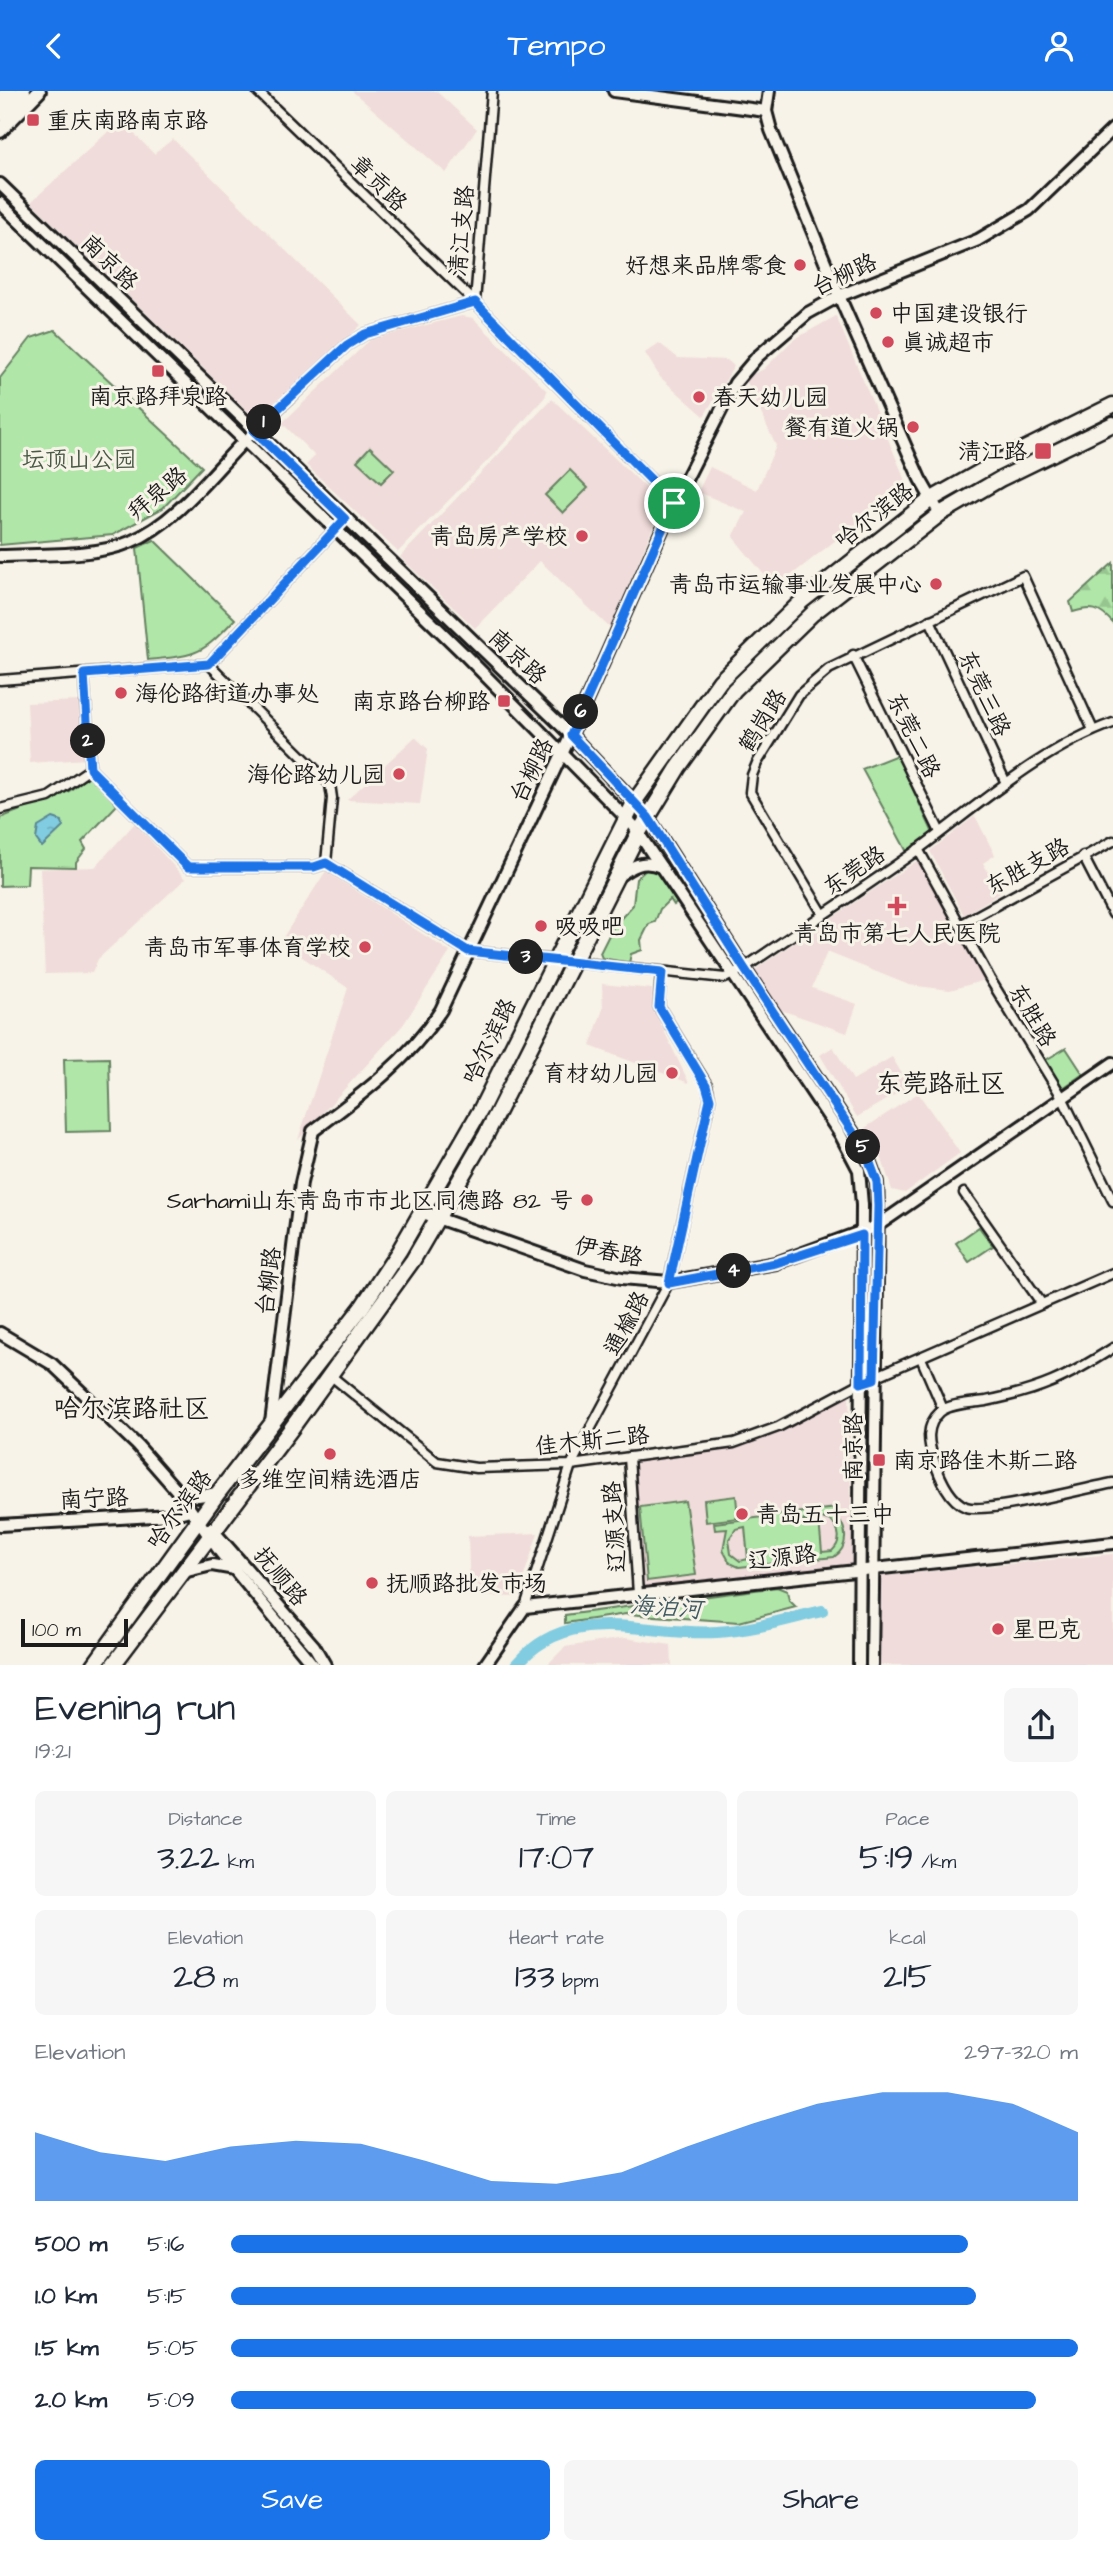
<!DOCTYPE html>
<html lang="en">
<head>
<meta charset="utf-8">
<style>
  body { margin:0; font-family:"Architects Daughter","LXGW WenKai TC",sans-serif; background:#f6f6f7; color:#1f2937; height:100vh; display:flex; flex-direction:column; font-size:26px; white-space:nowrap }
  * { box-sizing:border-box; margin:0 }
  p { font-size:23px; color:#747a83 }
  .icon { flex:none; width:38px; height:38px; fill:none; stroke:currentColor; stroke-width:2; stroke-linecap:round; stroke-linejoin:round }
  .map { position:relative; height:1574px; overflow:hidden }
  .drawer { display:flex; flex-direction:column; background:#fff; flex:1 }
  .drawer>* { flex:none }
  .scale { position:absolute; left:21px; bottom:18px; width:107px; box-sizing:border-box; padding-left:7px; border:4px solid #1c1c1c; border-top:0; font-size:19px; line-height:24px; white-space:nowrap; color:#1c1c1c; -webkit-text-stroke:5px #f7f3e8; paint-order:stroke }
  .pin { position:absolute; display:grid; place-items:center; width:60px; height:60px; color:#fff; margin:-30px; border:4px solid #fff; border-radius:50%; box-shadow:0 2px 7px #0007 }
  .km { position:absolute; width:35px; height:35px; margin:-18px; border-radius:50%; background:#222; color:#fff; font-size:19px; line-height:35px; text-align:center }
  .round { display:grid; place-items:center; flex:none; width:74px; height:74px; border-radius:10px; background:#f6f6f7 }
  .summary { display:flex; align-items:center; justify-content:space-between; height:119px; padding:0 35px }
  h1 { font-size:38px; font-weight:600; line-height:52px }
  .figures { display:grid; grid-template-columns:repeat(3,1fr); gap:10px; height:119px; padding:7px 35px }
  .figures div { display:grid; align-content:center; border-radius:10px; background:#f6f6f7; text-align:center }
  .figures b { font-size:35px; font-weight:600 }
  .figures small { font-size:19px; font-weight:400 }
  .figures p { font-size:19px }
  .chart { height:196px; padding:14px 35px }
  .chart p { display:flex; justify-content:space-between }
  .chart svg { width:100%; height:126px; margin-top:7px; fill:#1a73e8; opacity:.7 }
  .button { display:flex; gap:14px; margin-top:auto; padding:14px 35px }
  .button a { flex:1; height:80px; border-radius:10px; background:#1a73e8; color:#fff; font-size:28px; font-weight:600; line-height:80px; text-align:center }
  .button a+a { background:#f6f6f7; color:#1f2937 }
  ul { padding:0 35px; list-style:none; font-size:23px }
  li { display:grid; grid-template-columns:112px 84px 1fr; align-items:center; height:52px }
  li i { height:18px; border-radius:9px; background:#1a73e8 }
  header { display:flex; justify-content:space-between; align-items:center; height:91px; padding:0 35px; background:#1a73e8; color:#fff; font-size:32px; font-weight:600 }
  .map>svg:first-child { display:block }
  .built { fill:#f0dcda }
  .forest { fill:url(#forest-firs); stroke:#668162; stroke-width:2 }
  .park { fill:#b0e6a8; stroke:#668162; stroke-width:2; fill-rule:evenodd }
  .water { fill:url(#water-ripples); stroke:#598692; stroke-width:2 }
  .lines { fill:none; stroke-linecap:round; stroke-linejoin:round }
  .river { stroke:#81cce0; stroke-width:12 }
  .street-casing { stroke:#1c1c1c; stroke-width:13 }
  .secondary-casing { stroke:#1c1c1c; stroke-width:16 }
  .primary-casing { stroke:#1c1c1c; stroke-width:18 }
  .highway-casing { stroke:#1c1c1c; stroke-width:19 }
  .street { stroke:#f7f3e8; stroke-width:8 }
  .secondary { stroke:#f7f3e8; stroke-width:10 }
  .primary { stroke:#f7f3e8; stroke-width:12 }
  .highway { stroke:#f7f3e8; stroke-width:14 }
  .route-casing { stroke:#fff; stroke-width:14 }
  .route { stroke:#1a73e8; stroke-width:9 }
  .poi-dot { fill:#d1495b; stroke:#f7f3e8; stroke-width:2.5 }
  .labels { text-anchor:middle; stroke-width:6; stroke-linejoin:round; paint-order:stroke }
  .poi-label { font-size:23px; fill:#1c1c1c; stroke:#f7f3e8; text-anchor:start }
  .street-label { font-size:23px; fill:#1c1c1c; stroke:#f7f3e8 }
  .park-label { font-size:23px; fill:#485946; stroke:#f7f3e8 }
  .water-label { font-size:24px; font-style:italic; fill:#3f5a61; stroke:#f7f3e8 }
  .quarter-label { font-size:26px; fill:#1c1c1c; stroke:#f7f3e8 }
</style>
</head>
<body>
<header><svg class="icon" aria-label="back" viewBox="0 0 24 24"><path d="M15 5l-7 7 7 7"/></svg>Tempo<svg class="icon" aria-label="person" viewBox="0 0 24 24"><circle cx="12" cy="8" r="4"/><path d="M4 21q1-7 8-7t8 7"/></svg></header>
<div class="map">
<svg width="1113" height="1574" viewBox="0 0 1113 1574">
  <defs>
    <pattern id="forest-firs" width="22" height="20" patternUnits="userSpaceOnUse" patternTransform="scale(1.75)"><rect width="22" height="20" fill="#b0e6a8"/><path d="M5 1l3.5 6h-7zM16 11l3.5 6h-7z" fill="#97c590"/></pattern>
    <pattern id="water-ripples" width="26" height="14" patternUnits="userSpaceOnUse" patternTransform="scale(1.75)"><rect width="26" height="14" fill="#81cce0"/><path d="M2 4q2-2 4 0t4 0M15 11q2-2 4 0t4 0" fill="none" stroke="#6fafc0"/></pattern>
  </defs>
  <rect width="100%" height="100%" fill="#f7f3e8"/>
  <filter id="ink" filterUnits="userSpaceOnUse"><feTurbulence type="fractalNoise" baseFrequency=".0143" numOctaves="2"/><feDisplacementMap in="SourceGraphic" scale="14" xChannelSelector="R" yChannelSelector="G"/><feConvolveMatrix kernelMatrix="1 2 1 2 8 2 1 2 1" color-interpolation-filters="sRGB"/></filter>
  <g filter="url(#ink)">
    <g class="built">
      <polygon points="352,0 436,0 477,38 446,82"/>
      <polygon points="121,29 154,63 173,48 361,234 258,330 31,111"/>
      <polygon points="462,225 473,227 547,300 545,306 496,361 398,461 306,374 315,365 282,332 371,248"/>
      <polygon points="836,225 907,393 775,497 733,446 746,421 698,401 710,376 757,399 776,355 745,287 764,278 793,249"/>
      <polygon points="659,252 678,267 727,269 734,275 704,325 660,286 645,262"/>
      <polygon points="552,308 658,408 660,420 610,537 540,470 475,537 400,466"/>
      <polygon points="81,610 85,668 30,672 27,612"/>
      <polygon points="415,646 428,658 420,713 347,709"/>
      <polygon points="975,725 995,764 983,772 1000,802 964,824 930,760"/>
      <polygon points="135,732 185,788 98,868 92,882 45,883 40,778 95,776"/>
      <polygon points="918,769 985,889 950,899 909,894 827,861 812,897 857,913 847,942 778,918 753,882 760,875"/>
      <polygon points="326,780 450,861 403,934 298,1049 348,897 280,851"/>
      <polygon points="602,893 652,898 656,923 689,992 590,955 603,918"/>
      <polygon points="833,956 853,989 892,966 909,995 857,1026 820,964"/>
      <polygon points="918,1002 960,1062 905,1102 892,1099 878,1056 865,1037"/>
      <polygon points="849,1298 852,1479 638,1503 629,1366 734,1352 778,1336"/>
      <polygon points="538,1442 517,1506 470,1505 468,1445"/>
      <polygon points="1113,1463 1113,1574 876,1574 878,1485"/>
      <polygon points="625,1547 671,1554 672,1574 547,1574 565,1556"/>
    </g>
    <path class="forest" d="M1113,472V532C1099,517 1092,515 1073,521L1070,511Z"/>
    <g class="park">
      <polygon points="55,239 202,376 163,417 113,444 0,454 0,287 31,247"/>
      <polygon points="370,356 394,379 381,392 357,370"/>
      <polygon points="570,379 588,397 563,422 545,404"/>
      <path d="M154,449L235,528C200,565 198,564 148,569L137,457Z"/>
      <polygon points="897,664 933,742 907,761 862,678"/>
      <polygon points="91,683 117,714 82,751 86,758 76,771 76,776 28,775 27,794 0,795 0,727 69,700"/>
      <polygon points="648,777 658,782 677,812 674,814 670,808 660,818 655,831 649,833 641,849 642,859 631,863 629,872 602,867 600,862 613,836 633,814 636,788"/>
      <polygon points="1066,957 1083,983 1063,997 1044,970"/>
      <polygon points="109,967 111,1040 66,1041 64,968"/>
      <polygon points="979,1136 993,1155 969,1171 956,1152"/>
      <polygon points="736,1405 738,1427 706,1431 704,1409"/>
      <polygon points="685,1410 696,1484 647,1490 640,1416"/>
      <path d="M837,1417L836,1425C848,1437 849,1456 834,1466L739,1476L730,1472L723,1459L727,1438L715,1439L714,1432ZM822,1427L831,1430C840,1439 842,1451 832,1460L822,1461L819,1429L786,1432ZM745,1436L748,1468L740,1470L731,1463L729,1448L736,1438Z"/>
      <polygon points="777,1496 787,1500 789,1509 796,1516 739,1531 626,1523 565,1532 565,1524"/>
    </g>
    <polygon class="water" points="53,727 62,730 63,736 42,756 36,748 38,736"/>
    <g class="lines">
      <path class="river" d="M516,1574C571,1509 646,1546 717,1541C752,1539 788,1528 822,1520"/>
      <defs>
        <g id="street">
          <polyline points="492,0 475,211 674,412"/>
          <polyline points="243,351 347,254 365,243 475,211 257,0"/>
          <polyline points="930,529 1006,692"/>
          <polyline points="853,564 940,741"/>
          <polyline points="209,573 330,693 332,707 326,772"/>
          <polyline points="84,584 90,678 188,776 314,776 326,772"/>
          <polyline points="0,589 209,573 345,428"/>
          <polyline points="0,718 49,706 90,678"/>
          <polyline points="918,758 990,888 1062,1006 1113,1110"/>
          <polyline points="1083,765 1113,823"/>
          <path d="M326,772L468,860L725,887L744,877C801,838 860,800 916,760C978,715 1040,658 1113,632"/>
          <polyline points="823,823 750,701 752,684 757,672 799,604 829,578 1023,485 1093,639"/>
          <polyline points="960,834 1113,750"/>
          <polyline points="964,1102 1042,1213"/>
          <path d="M1113,1257C1066,1287 1041,1299 986,1310C974,1312 950,1312 940,1321C925,1335 928,1352 934,1369C940,1387 949,1409 966,1416C986,1423 1087,1397 1113,1392"/>
          <polyline points="921,1267 943,1318"/>
          <polyline points="330,1284 437,1371 476,1377 571,1374 734,1352 778,1336 861,1292 1113,1182"/>
          <polyline points="629,1366 638,1503"/>
          <polyline points="525,1516 571,1374 669,1191 710,1008 707,994 659,916 661,881"/>
        </g>
        <g id="secondary">
          <polyline points="614,0 766,20"/>
          <polyline points="769,0 766,20 771,39 839,205 920,388 940,423"/>
          <polyline points="0,93 571,644 648,726 744,877 866,1061 877,1091 878,1115 872,1574"/>
          <polyline points="0,112 465,564 633,734 840,1043 859,1079 862,1114 859,1574"/>
          <path d="M0,465C37,463 96,466 130,451C175,432 209,386 243,351"/>
          <path d="M617,786C632,775 643,768 661,776"/>
          <polyline points="423,1122 585,1179 622,1187 669,1191 776,1172 877,1135 1113,972"/>
          <polyline points="0,1242 52,1273 137,1354 178,1401 221,1462 313,1574"/>
          <path d="M271,1332L301,1092L313,1040C360,1005 409,969 441,919L571,644L674,412L735,292L757,266L808,222L839,205L978,149L1029,119L1113,38"/>
          <polyline points="178,1401 198,1405 218,1402"/>
          <polyline points="0,1434 171,1424 190,1419"/>
          <polyline points="211,1437 314,1555 325,1574"/>
          <polyline points="183,1481 212,1474 235,1478"/>
          <polyline points="485,1574 525,1516 1113,1452"/>
        </g>
        <polyline id="primary" points="0,40 39,0"/>
        <g id="highway">
          <polyline points="0,9 9,0"/>
          <polyline points="0,23 23,0"/>
          <polyline points="94,1574 218,1402 362,1216 399,1160 481,1018 635,710 720,590 802,510 930,409 992,374 1113,314"/>
          <polyline points="113,1574 291,1338 413,1169 486,1044 639,741 678,677 734,599 812,523 940,423 1000,388 1113,333"/>
        </g>
      </defs>
      <use href="#street" class="street-casing"/>
      <use href="#secondary" class="secondary-casing"/>
      <use href="#primary" class="primary-casing"/>
      <use href="#highway" class="highway-casing"/>
      <use href="#street" class="street"/>
      <use href="#secondary" class="secondary"/>
      <use href="#primary" class="primary"/>
      <use href="#highway" class="highway"/>
    </g>
  </g>
  <g class="lines" filter="url(#ink)">
    <defs>
      <polygon id="route" points="475,211 674,412 571,644 648,726 744,877 866,1061 877,1091 878,1115 874,1288 861,1292 862,1144 776,1172 669,1192 710,1008 706,994 659,916 662,881 468,860 326,772 314,776 188,776 90,678 84,583 209,573 345,428 254,340 347,254 365,243"/>
    </defs>
    <use href="#route" class="route-casing"/>
    <use href="#route" class="route"/>
  </g>
  <g class="poi-dot">
    <rect x="26" y="22" width="14" height="14" rx="3.5"/>
    <circle cx="800" cy="174" r="7"/>
    <circle cx="876" cy="222" r="7"/>
    <circle cx="888" cy="251" r="7"/>
    <rect x="151" y="273" width="14" height="14" rx="3.5"/>
    <circle cx="699" cy="306" r="7"/>
    <circle cx="913" cy="336" r="7"/>
    <rect x="1034" y="351" width="18" height="18" rx="3.5"/>
    <circle cx="582" cy="445" r="7"/>
    <circle cx="936" cy="493" r="7"/>
    <circle cx="121" cy="602" r="7"/>
    <rect x="497" y="603" width="14" height="14" rx="3.5"/>
    <circle cx="399" cy="683" r="7"/>
    <path d="M893.5 804.5h7v7h7v7h-7v7h-7v-7h-7v-7h7z"/>
    <circle cx="541" cy="835" r="7"/>
    <circle cx="365" cy="856" r="7"/>
    <circle cx="672" cy="982" r="7"/>
    <circle cx="587" cy="1109" r="7"/>
    <circle cx="330" cy="1363" r="7"/>
    <rect x="872" y="1362" width="14" height="14" rx="3.5"/>
    <circle cx="742" cy="1423" r="7"/>
    <circle cx="372" cy="1492" r="7"/>
    <circle cx="998" cy="1538" r="7"/>
  </g>
  <g class="labels">
    <g class="poi-label">
      <text x="47" y="37">重庆南路南京路</text>
      <text x="786" y="182" text-anchor="end">好想来品牌零食</text>
      <text x="890" y="230">中国建设银行</text>
      <text x="902" y="259">真诚超市</text>
      <text x="158" y="313" text-anchor="middle">南京路拜泉路</text>
      <text x="713" y="314">春天幼儿园</text>
      <text x="899" y="344" text-anchor="end">餐有道火锅</text>
      <text x="1027" y="368" text-anchor="end">清江路</text>
      <text x="568" y="453" text-anchor="end">青岛房产学校</text>
      <text x="922" y="501" text-anchor="end">青岛市运输事业发展中心</text>
      <text x="135" y="610">海伦路街道办事处</text>
      <text x="490" y="618" text-anchor="end">南京路台柳路</text>
      <text x="385" y="691" text-anchor="end">海伦路幼儿园</text>
      <text x="555" y="843">吸吸吧</text>
      <text x="897" y="850" text-anchor="middle">青岛市第七人民医院</text>
      <text x="351" y="864" text-anchor="end">青岛市军事体育学校</text>
      <text x="658" y="990" text-anchor="end">育材幼儿园</text>
      <text x="573" y="1117" text-anchor="end">Sarhami山东青岛市市北区同德路 82 号</text>
      <text x="893" y="1377">南京路佳木斯二路</text>
      <text x="330" y="1396" text-anchor="middle">多维空间精选酒店</text>
      <text x="756" y="1431">青岛五十三中</text>
      <text x="386" y="1500">抚顺路批发市场</text>
      <text x="1012" y="1546">星巴克</text>
    </g>
    <g class="street-label">
      <text transform="translate(379 92) rotate(44)" y="8">章贡路</text>
      <text transform="translate(461 140) rotate(-85)" y="8">清江支路</text>
      <text transform="translate(110 171) rotate(44)" y="8">南京路</text>
      <text transform="translate(844 183) rotate(-25)" y="8">台柳路</text>
      <text transform="translate(157 402) rotate(-40)" y="8">拜泉路</text>
      <text transform="translate(874 424) rotate(-38)" y="8">哈尔滨路</text>
      <text transform="translate(518 565) rotate(43)" y="8">南京路</text>
      <text transform="translate(985 602) rotate(65)" y="8">东莞三路</text>
      <text transform="translate(762 629) rotate(-58)" y="8">鹤岗路</text>
      <text transform="translate(914 644) rotate(64)" y="8">东莞二路</text>
      <text transform="translate(531 679) rotate(-64)" y="8">台柳路</text>
      <text transform="translate(1027 775) rotate(-29)" y="8">东胜支路</text>
      <text transform="translate(854 779) rotate(-34)" y="8">东莞路</text>
      <text transform="translate(1033 924) rotate(59)" y="8">东胜路</text>
      <text transform="translate(489 950) rotate(-64)" y="8">哈尔滨路</text>
      <text transform="translate(609 1160) rotate(12)" y="8">伊春路</text>
      <text transform="translate(268 1190) rotate(-83)" y="8">台柳路</text>
      <text transform="translate(626 1232) rotate(-62)" y="8">通榆路</text>
      <text transform="translate(592 1349) rotate(-6)" y="8">佳木斯二路</text>
      <text transform="translate(853 1356) rotate(-90)" y="8">南京路</text>
      <text transform="translate(94 1407) rotate(-3)" y="8">南宁路</text>
      <text transform="translate(179 1418) rotate(-54)" y="8">哈尔滨路</text>
      <text transform="translate(614 1436) rotate(-94)" y="8">辽源支路</text>
      <text transform="translate(782 1466) rotate(-7)" y="8">辽源路</text>
      <text transform="translate(281 1485) rotate(50)" y="8">抚顺路</text>
    </g>
    <g class="park-label">
      <text x="79" y="376">坛顶山公园</text>
    </g>
    <g class="water-label">
      <text transform="translate(666 1516) rotate(4)" y="8">海泊河</text>
    </g>
    <g class="quarter-label">
      <text x="941" y="1001">东莞路社区</text>
      <text x="132" y="1326">哈尔滨路社区</text>
    </g>
  </g>
</svg>
<div class="scale">100 m</div>
<div class="pin" style="left:674px;top:412px;background:#1e9e55"><svg class="icon" aria-label="arrive" viewBox="0 0 24 24"><path d="M6 21V4h12l-3 4 3 4H6"/></svg></div>
<b class="km" style="left:264px;top:331px">1</b>
<b class="km" style="left:88px;top:650px">2</b>
<b class="km" style="left:526px;top:866px">3</b>
<b class="km" style="left:734px;top:1180px">4</b>
<b class="km" style="left:863px;top:1056px">5</b>
<b class="km" style="left:581px;top:621px">6</b>
</div>
<section class="drawer">
<div class="summary"><div><h1>Evening run</h1><p>19:21</p></div><a class="round"><svg class="icon" aria-label="share" viewBox="0 0 24 24"><path d="M12 15V3M7 8l5-5 5 5M5 13v7h14v-7"/></svg></a></div>
<div class="figures">
<div><p>Distance</p><b>3.22<small> km</small></b></div>
<div><p>Time</p><b>17:07</b></div>
<div><p>Pace</p><b>5:19<small> /km</small></b></div>
</div>
<div class="figures">
<div><p>Elevation</p><b>28<small> m</small></b></div>
<div><p>Heart rate</p><b>133<small> bpm</small></b></div>
<div><p>kcal</p><b>215</b></div>
</div>
<div class="chart"><p><span>Elevation</span>297–320 m</p>
<svg viewBox="0 0 160 44" preserveAspectRatio="none"><path d="M0 44V20L10 27L20 30L30 25L40 23L50 24L60 30L70 37L80 38L90 34L100 25L110 17L120 10L130 6L140 6L150 10L160 20V44z"/></svg>
</div>
<ul>
<li><b>500 m</b>5:16<i style="width:87%"></i></li>
<li><b>1.0 km</b>5:15<i style="width:88%"></i></li>
<li><b>1.5 km</b>5:05<i style="width:100%"></i></li>
<li><b>2.0 km</b>5:09<i style="width:95%"></i></li>
</ul>
<div class="button"><a>Save</a><a>Share</a></div>
</section>
</body>
</html>
